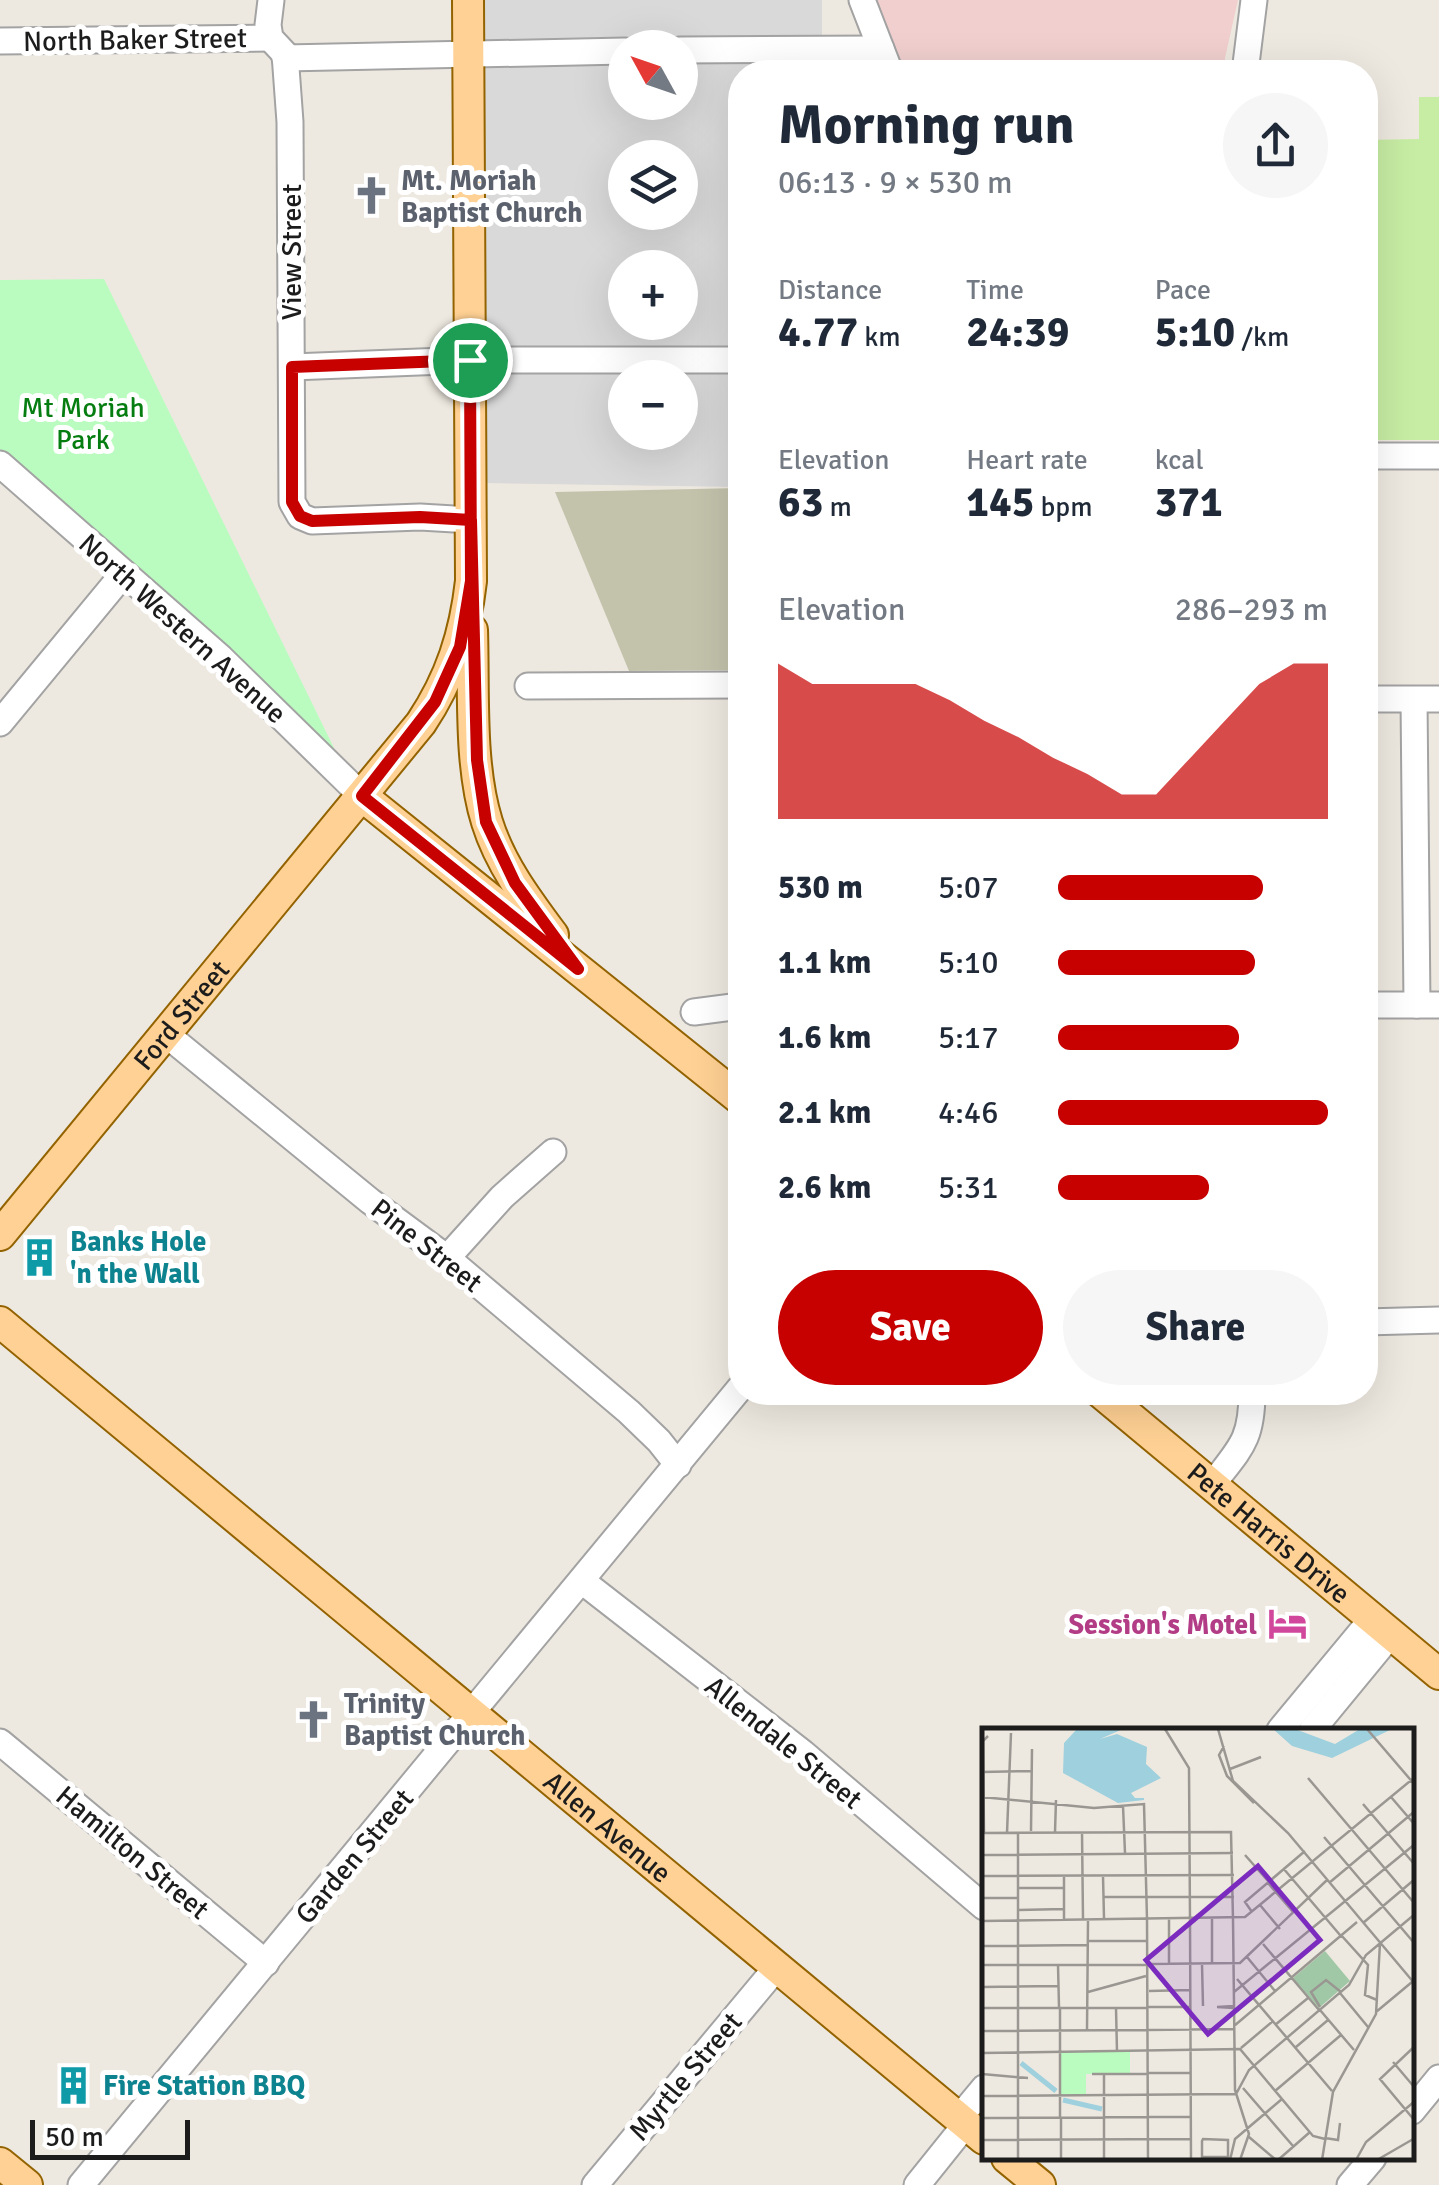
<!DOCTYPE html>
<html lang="en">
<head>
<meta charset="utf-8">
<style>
  body { margin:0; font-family:Signika,sans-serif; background:#f6f6f7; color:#1f2937; height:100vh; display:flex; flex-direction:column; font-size:38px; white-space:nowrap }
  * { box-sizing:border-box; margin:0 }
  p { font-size:32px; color:#747a83 }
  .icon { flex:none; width:55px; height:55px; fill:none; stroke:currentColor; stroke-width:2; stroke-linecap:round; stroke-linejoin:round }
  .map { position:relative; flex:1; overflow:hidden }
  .drawer { position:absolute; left:728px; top:60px; width:650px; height:1345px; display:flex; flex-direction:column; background:#fff; border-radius:40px; box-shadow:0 10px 40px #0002 }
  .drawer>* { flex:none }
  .needle { width:65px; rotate:310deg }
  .tools { position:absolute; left:608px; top:30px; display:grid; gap:20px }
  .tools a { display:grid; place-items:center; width:90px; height:90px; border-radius:50%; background:#fff; box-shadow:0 10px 40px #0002; font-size:50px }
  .scale { position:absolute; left:30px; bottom:25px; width:160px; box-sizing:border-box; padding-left:10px; border:5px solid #1c1c1c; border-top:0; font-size:28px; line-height:35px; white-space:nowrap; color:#1c1c1c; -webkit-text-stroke:8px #fff; paint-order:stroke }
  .pin { position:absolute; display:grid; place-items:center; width:85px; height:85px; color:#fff; margin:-42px; border:5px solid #fff; border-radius:50%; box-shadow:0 2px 10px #0007 }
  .round { display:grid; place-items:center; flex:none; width:105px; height:105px; border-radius:52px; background:#f6f6f7 }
  .headline { display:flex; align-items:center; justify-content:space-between; height:170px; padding:0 50px }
  h1 { font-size:55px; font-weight:800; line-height:75px }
  .stats { display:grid; grid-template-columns:repeat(3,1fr); gap:15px; height:170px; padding:10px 50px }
  .stats div { display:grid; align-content:center }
  .stats b { font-size:42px; font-weight:800 }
  .stats small { font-size:28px; font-weight:400 }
  .stats p { font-size:28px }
  .chart { height:280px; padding:20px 50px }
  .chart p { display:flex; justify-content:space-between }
  .chart svg { width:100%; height:180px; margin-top:10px; fill:#c70000; opacity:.7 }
  .button { display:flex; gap:20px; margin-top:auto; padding:20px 50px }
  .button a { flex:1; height:115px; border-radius:60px; background:#c70000; color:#fff; font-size:40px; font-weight:800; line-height:115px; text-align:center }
  .button a+a { background:#f6f6f7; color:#1f2937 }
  ul { padding:0 50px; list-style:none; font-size:32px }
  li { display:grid; grid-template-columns:160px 120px 1fr; align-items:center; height:75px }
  li i { height:25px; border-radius:12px; background:#c70000 }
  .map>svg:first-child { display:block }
  .residential { fill:#dad9d9; fill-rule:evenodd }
  .commercial { fill:#f0cfce }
  .construction { fill:#c3c3ac }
  .grass { fill:#c7eca3 }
  .park { fill:#bafcbf }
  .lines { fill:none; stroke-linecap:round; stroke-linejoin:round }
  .minor-casing { stroke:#a3a3a3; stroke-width:29 }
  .major-casing { stroke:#936300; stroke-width:34 }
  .minor { stroke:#fff; stroke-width:25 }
  .major { stroke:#ffd194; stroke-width:30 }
  .route-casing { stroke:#fff; stroke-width:20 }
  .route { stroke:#c70000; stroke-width:12 }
  .labels { text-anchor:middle; stroke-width:10; stroke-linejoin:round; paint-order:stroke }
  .street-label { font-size:28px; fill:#1c1c1c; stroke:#fff }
  .worship-label { font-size:28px; font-weight:bold; fill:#5b616d; stroke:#fff; text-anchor:start }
  .park-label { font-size:28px; fill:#067d10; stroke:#fff }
  .culture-label { font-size:28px; font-weight:bold; fill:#0d838f; stroke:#fff; text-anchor:start }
  .hotel-label { font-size:28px; font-weight:bold; fill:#b23c85; stroke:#fff; text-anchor:end }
  .inset-river { fill:none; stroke:#9ed0de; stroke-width:5 }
  .inset-road { fill:none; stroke:#9a9792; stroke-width:2.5 }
  .view { fill:#7b2cbf; fill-opacity:0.15; stroke:#7b2cbf; stroke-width:5 }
  .inset-edge { fill:none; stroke:#1c1c1c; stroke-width:5 }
</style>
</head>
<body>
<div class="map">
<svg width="1439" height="2185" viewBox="0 0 1439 2185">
  <rect width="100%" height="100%" fill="#eee9e0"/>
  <path class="residential" d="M482,0H822V60L853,61L862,67L864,72H740V487L483,483ZM625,48H680V102H625ZM625,158H680V212H625ZM625,268H680V322H625ZM625,378H680V432H625Z"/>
  <polygon class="commercial" points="871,0 1238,0 1225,58 1225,72 901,72"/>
  <polygon class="construction" points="740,488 740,670 629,671 555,492"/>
  <polygon class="grass" points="1419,97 1439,97 1439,440 1365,440 1365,140 1419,139"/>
  <polygon class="park" points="104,279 335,750 317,752 0,464 0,280"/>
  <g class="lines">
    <defs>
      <g id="minor">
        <polyline points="271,0 268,25 270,38 285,54 290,122 292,502 300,516 312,521 420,517 471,520"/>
        <polyline points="862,0 890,72"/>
        <polyline points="0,41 270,38"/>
        <polyline points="680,50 881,49"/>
        <polyline points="285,58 625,51"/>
        <polyline points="1245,72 1254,0"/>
        <polyline points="292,367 470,360 740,360"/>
        <polyline points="1365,456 1439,456"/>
        <polyline points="0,464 221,658 362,796"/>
        <polyline points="528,686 740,685"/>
        <polyline points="1365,699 1439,699"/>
        <polyline points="1414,700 1417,1005"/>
        <polyline points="0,723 124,573"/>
        <polyline points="1365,1005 1439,1005"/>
        <polyline points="694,1012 740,1006"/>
        <polyline points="167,1035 370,1201 447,1258 629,1412 659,1441 678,1465"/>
        <polyline points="447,1258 502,1197 553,1152"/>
        <polyline points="1365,1322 1439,1320"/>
        <path d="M1212,1485C1240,1448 1252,1441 1252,1392"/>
        <polyline points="582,1581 803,1753 984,1907"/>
        <polyline points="1280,1730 1372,1619"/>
        <polyline points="1312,1730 1391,1634"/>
        <polyline points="0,1742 266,1963"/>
        <polyline points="1412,2111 1439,2078"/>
        <polyline points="959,2118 984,2088"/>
        <polyline points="81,2185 740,1388"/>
        <polyline points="595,2185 777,1967"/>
        <polyline points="917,2185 966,2124"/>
        <polyline points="1350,2185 1373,2158"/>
      </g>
      <g id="major">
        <path d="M472,630C474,690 469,765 487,822C500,864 527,900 553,935"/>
        <polyline points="362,796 740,1099"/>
        <path id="s1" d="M0,1235L421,723C451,678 465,634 471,581L468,0"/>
        <path id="s2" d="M0,1322L984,2139"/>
        <path id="s3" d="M1100,1392L1439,1674"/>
        <polyline points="1007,2158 1040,2185"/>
        <polyline points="0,2163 27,2185"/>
      </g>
    </defs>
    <use href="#minor" class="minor-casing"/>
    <use href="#major" class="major-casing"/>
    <use href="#minor" class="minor"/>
    <use href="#major" class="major"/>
  </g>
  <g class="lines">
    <defs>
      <polyline id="route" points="470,360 471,581 460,647 435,702 362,796 578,969 515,883 486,822 477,760 471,520 420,517 312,521 300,516 292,502 292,367 470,360"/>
    </defs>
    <use href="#route" class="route-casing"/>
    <use href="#route" class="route"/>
  </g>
  <defs>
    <symbol id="church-bare" viewBox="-9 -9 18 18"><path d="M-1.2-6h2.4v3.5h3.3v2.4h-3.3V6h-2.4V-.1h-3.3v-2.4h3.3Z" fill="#6b7280" stroke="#fff" stroke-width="2.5" paint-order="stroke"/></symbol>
    <symbol id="building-bare" viewBox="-9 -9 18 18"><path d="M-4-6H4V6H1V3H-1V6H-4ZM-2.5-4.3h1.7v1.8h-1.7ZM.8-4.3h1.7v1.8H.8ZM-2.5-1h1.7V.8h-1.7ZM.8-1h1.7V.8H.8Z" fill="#0f9aa8" stroke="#fff" stroke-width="2.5" paint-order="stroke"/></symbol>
    <symbol id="hotel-bare" viewBox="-9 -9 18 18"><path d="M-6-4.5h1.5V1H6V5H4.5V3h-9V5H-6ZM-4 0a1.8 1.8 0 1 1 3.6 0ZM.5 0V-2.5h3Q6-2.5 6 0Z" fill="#d1479c" stroke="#fff" stroke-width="2.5" paint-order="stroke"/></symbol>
  </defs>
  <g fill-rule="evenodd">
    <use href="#church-bare" x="344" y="168" width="55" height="55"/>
    <use href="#building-bare" x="12" y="1230" width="55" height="55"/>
    <use href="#hotel-bare" x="1260" y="1596" width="55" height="55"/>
    <use href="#church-bare" x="286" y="1692" width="55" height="55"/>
    <use href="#building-bare" x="46" y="2058" width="55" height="55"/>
  </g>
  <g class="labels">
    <g class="street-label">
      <text transform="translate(135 39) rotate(-1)" y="10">North Baker Street</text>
      <text transform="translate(291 252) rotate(-90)" y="10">View Street</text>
      <text transform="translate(183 628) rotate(42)" y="10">North Western Avenue</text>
      <text dy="10" stroke="none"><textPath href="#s1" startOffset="285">Ford Street</textPath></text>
      <text transform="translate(427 1245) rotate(38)" y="10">Pine Street</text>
      <text dy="10" stroke="none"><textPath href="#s3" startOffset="220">Pete Harris Drive</textPath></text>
      <text transform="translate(784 1742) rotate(39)" y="10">Allendale Street</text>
      <text dy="10" stroke="none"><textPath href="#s2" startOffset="790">Allen Avenue</textPath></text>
      <text transform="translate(133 1852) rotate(40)" y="10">Hamilton Street</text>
      <text transform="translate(354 1856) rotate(-50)" y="10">Garden Street</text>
      <text transform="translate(685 2076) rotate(-50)" y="10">Myrtle Street</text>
    </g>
    <g class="worship-label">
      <text x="401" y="190">Mt. Moriah<tspan x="401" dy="32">Baptist Church</tspan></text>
      <text x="344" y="1713">Trinity<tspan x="344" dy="32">Baptist Church</tspan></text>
    </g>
    <g class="park-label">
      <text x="83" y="417">Mt Moriah<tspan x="83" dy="32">Park</tspan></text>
    </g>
    <g class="culture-label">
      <text x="70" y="1251">Banks Hole<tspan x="70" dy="32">'n the Wall</tspan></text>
      <text x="103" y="2095">Fire Station BBQ</text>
    </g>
    <g class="hotel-label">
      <text x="1257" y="1634">Session's Motel</text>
    </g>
  </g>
  <g transform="translate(982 1728)">
    <rect width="432" height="432" fill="#eee9e0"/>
    <path d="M343,223L368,253L337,280L311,250Z" fill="#a0c8a6"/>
    <path d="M78,324H148V346H104V367L78,368Z" fill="#bafcbf"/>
    <path d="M95,1H141L118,11L135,6L165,19L164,36L179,50L149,65L153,70H162V72L136,75L81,45L82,15ZM291,1H313L353,16L378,1H410L350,30L310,18Z" fill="#9ed0de"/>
    <path class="inset-river" d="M39,335L74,363M81,372L120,381"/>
    <path class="inset-road" d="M183,1L207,40L208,191M236,1L251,53L306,105L433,256M385,1L433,57M242,18L237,27L245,48L272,75M248,41L279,29M0,44L50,43M326,50L433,176M0,69L112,80L162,76L165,191M409,69L433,97M381,76L433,137M141,78L143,125M49,103L50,21M73,104L74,72M100,104L101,191M0,105L249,104L251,191M2,105L1,13L6,8M25,105L29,5M342,109L433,216M0,127L251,125M263,127L286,153M301,140L358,207M0,148L252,147M82,148V191M121,148L122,190M286,155L312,185M347,155L433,83M37,160H82M122,169H252M0,170H37M278,177L298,201M37,182L82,181M270,184L263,174L323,123M165,191L166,432M187,191V236M208,191L209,432M251,191L253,362L267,406L258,432M0,193L263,189L433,49M381,195L433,151M359,207L386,237L383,267L395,272M106,213H165M281,216L337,282M0,218L106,217M265,229L293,263M165,236L258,235L345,152M220,236L221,278M230,236V191M0,237H165M76,237L77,279M255,251L350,363M0,259L76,258M167,263L209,262M106,264L164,248M252,264L433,116M358,265L386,299M252,278L235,279L252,280M165,279H207M338,279L329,264L344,252L359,264M0,280H165M134,280L135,324M338,282L372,322M394,284L430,254M293,297L326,270M252,298L375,194M105,302L106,193M165,302L252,301M0,303L165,302M433,318L398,351L433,393M314,319L346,292M259,320L291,293M0,325L258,321L331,408L343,411M411,334L433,360M166,345H208M0,346L46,350M110,346H166M122,347V432M261,360L311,418M293,363L359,307M0,368L254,366L267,342L367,257L384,227L433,186M167,389H209M0,390L166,389M78,390V280M79,390V432M267,409L294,432M343,410L356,412L358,395M0,412L209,411M36,432V105M220,432V413L221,411L246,412V429H220M248,432L253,411L300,371M296,432L328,404M340,432L351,364L394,286L398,215M374,432L384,414L433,373M395,432L433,410"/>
    <path class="view" d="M276,138L338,212L226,306L164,232Z"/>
    <rect width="432" height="432" class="inset-edge"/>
  </g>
</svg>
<div class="tools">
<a><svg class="needle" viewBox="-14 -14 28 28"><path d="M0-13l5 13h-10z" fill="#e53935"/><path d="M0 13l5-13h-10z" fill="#747a83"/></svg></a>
<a><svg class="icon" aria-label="layers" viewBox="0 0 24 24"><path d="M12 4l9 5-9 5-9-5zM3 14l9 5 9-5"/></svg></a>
<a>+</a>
<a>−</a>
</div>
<div class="scale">50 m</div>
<div class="pin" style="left:470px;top:360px;background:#1e9e55"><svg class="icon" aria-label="arrive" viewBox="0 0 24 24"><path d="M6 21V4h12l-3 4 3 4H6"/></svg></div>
<section class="drawer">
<div class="headline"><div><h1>Morning run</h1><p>06:13 · 9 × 530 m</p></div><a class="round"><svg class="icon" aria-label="share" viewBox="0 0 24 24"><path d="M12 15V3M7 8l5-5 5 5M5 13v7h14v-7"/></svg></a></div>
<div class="stats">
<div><p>Distance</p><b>4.77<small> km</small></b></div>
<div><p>Time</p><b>24:39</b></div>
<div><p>Pace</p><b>5:10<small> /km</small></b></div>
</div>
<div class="stats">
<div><p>Elevation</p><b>63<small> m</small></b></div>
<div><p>Heart rate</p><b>145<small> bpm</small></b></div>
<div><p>kcal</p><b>371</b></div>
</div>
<div class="chart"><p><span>Elevation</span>286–293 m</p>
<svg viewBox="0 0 160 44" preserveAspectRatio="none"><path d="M0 44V6L10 11L20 11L30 11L40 11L50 15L60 20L70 24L80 29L90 33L100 38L110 38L120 29L130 20L140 11L150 6L160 6V44z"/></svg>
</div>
<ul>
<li><b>530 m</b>5:07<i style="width:76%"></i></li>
<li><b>1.1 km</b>5:10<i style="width:73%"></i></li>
<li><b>1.6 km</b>5:17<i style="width:67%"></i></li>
<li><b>2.1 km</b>4:46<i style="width:100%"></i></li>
<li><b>2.6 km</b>5:31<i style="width:56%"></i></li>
</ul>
<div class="button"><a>Save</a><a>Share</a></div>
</section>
</div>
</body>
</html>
